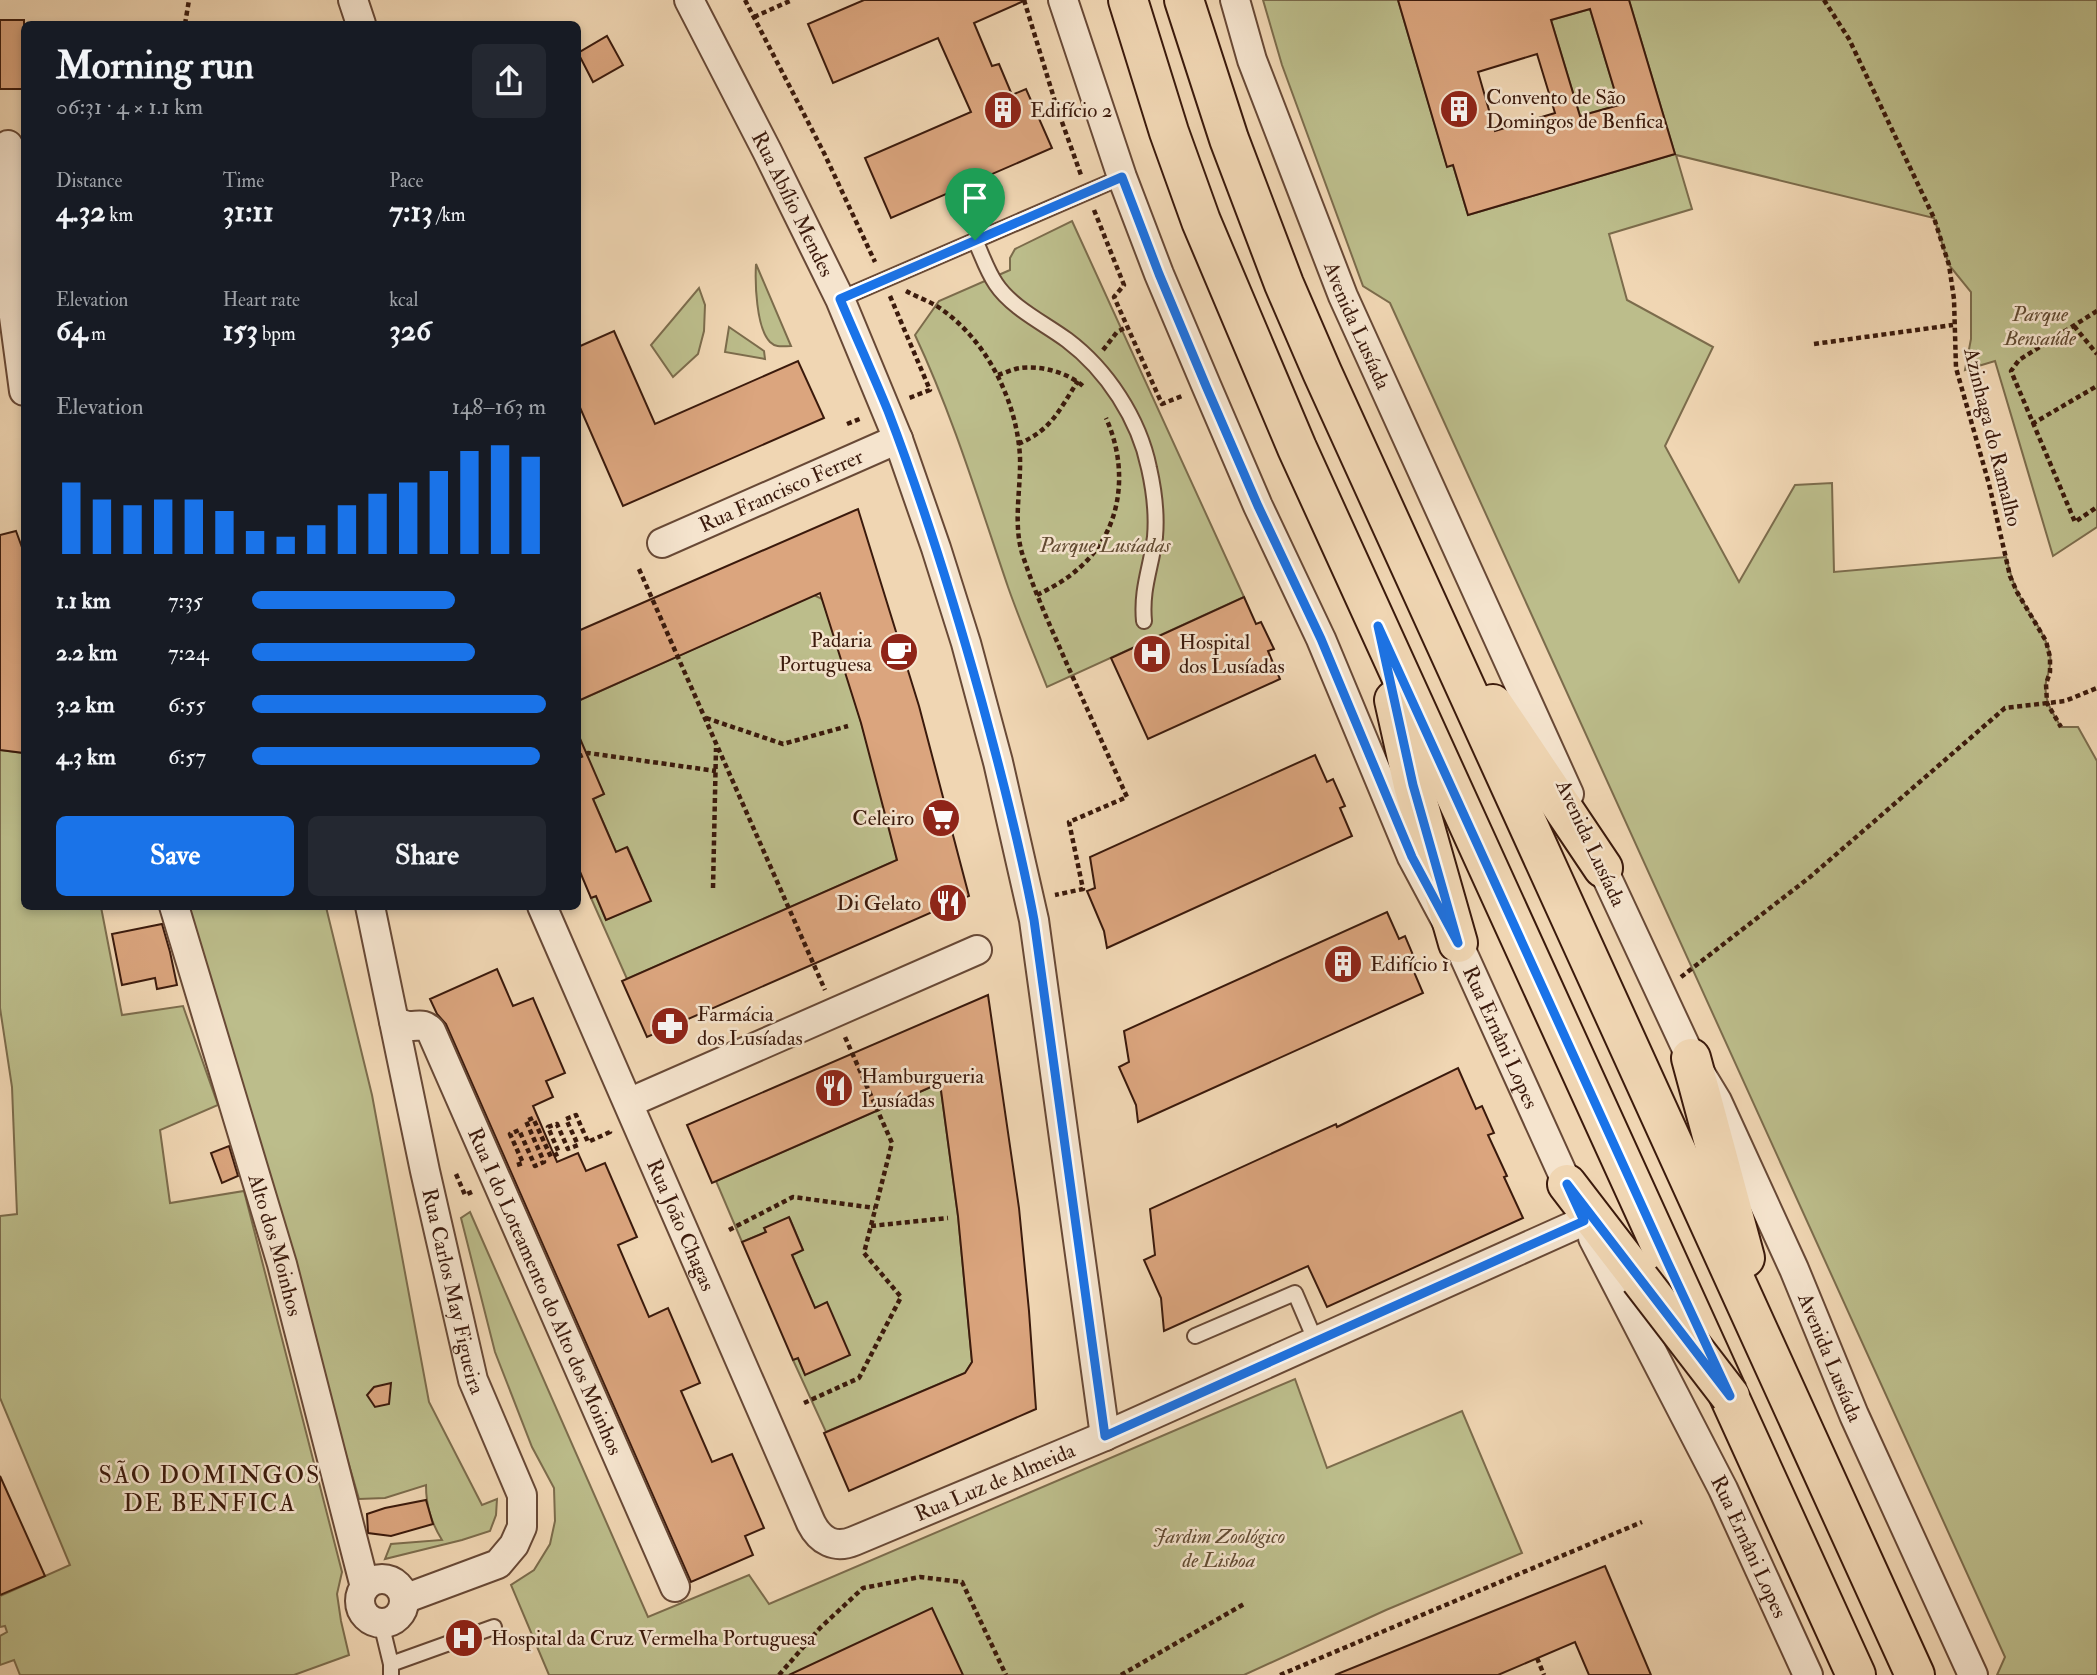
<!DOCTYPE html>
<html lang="en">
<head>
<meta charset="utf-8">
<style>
  body { margin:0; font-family:"IM FELL Double Pica",serif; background:#242831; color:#f1f3f6; height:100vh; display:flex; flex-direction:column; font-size:26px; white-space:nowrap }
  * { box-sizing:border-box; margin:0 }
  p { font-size:23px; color:#9ea1a6 }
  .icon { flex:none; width:38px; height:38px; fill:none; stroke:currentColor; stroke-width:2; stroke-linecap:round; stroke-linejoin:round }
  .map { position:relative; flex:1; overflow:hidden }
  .sheet { position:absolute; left:21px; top:21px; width:560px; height:889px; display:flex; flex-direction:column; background:#171b24; border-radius:10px; box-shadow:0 4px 10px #0003 }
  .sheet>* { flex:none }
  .pin { position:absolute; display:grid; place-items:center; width:60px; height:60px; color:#fff; margin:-72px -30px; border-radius:50% 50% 50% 0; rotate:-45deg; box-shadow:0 0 7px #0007 }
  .pin .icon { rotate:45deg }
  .round { display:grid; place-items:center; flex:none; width:74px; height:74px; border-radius:10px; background:#242831 }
  .head { display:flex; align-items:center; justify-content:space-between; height:119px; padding:0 35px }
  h1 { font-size:38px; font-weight:700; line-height:52px }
  .metrics { display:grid; grid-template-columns:repeat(3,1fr); gap:10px; height:119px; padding:7px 35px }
  .metrics div { display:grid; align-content:center }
  .metrics b { font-size:30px; font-weight:700 }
  .metrics small { font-size:19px; font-weight:400 }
  .metrics p { font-size:19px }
  .chart { height:196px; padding:14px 35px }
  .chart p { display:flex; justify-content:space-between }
  .chart svg { width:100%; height:126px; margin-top:7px; stroke:#1a73e8; stroke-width:6 }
  .cta { display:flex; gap:14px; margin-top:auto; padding:14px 35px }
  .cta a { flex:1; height:80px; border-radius:10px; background:#1a73e8; color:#fff; font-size:28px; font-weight:700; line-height:80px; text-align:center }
  .cta a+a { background:#242831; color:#f1f3f6 }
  ul { padding:0 35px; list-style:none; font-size:23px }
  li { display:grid; grid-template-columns:112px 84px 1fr; align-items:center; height:52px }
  li i { height:18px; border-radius:9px; background:#1a73e8 }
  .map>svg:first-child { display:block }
  .green { fill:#bcbd8b; stroke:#7c6c4c; stroke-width:2 }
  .building { fill:#dba57e; stroke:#3b1a0c; stroke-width:2; fill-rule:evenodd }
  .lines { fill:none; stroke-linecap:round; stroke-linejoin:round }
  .lane-casing { stroke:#684936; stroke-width:18 }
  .street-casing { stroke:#684936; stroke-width:32 }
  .primary-casing { stroke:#3b1a0c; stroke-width:42 }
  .path { stroke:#3b1a0c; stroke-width:4.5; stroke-dasharray:5 3.5; stroke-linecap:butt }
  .lane { stroke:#f5e4ce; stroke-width:14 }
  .street { stroke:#f5e4ce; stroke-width:28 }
  .primary { stroke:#f0d6b3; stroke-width:38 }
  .primary-bridge-casing { stroke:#3b1a0c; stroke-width:42; stroke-linecap:butt }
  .primary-bridge { stroke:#f0d6b3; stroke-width:38 }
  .route-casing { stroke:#fff; stroke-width:14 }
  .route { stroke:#1a73e8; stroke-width:9 }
  .labels { text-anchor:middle; stroke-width:5; stroke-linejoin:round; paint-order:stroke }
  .poi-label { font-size:21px; fill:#3b1a0c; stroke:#f5e4ce; text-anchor:start }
  .street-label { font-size:21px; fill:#3b1a0c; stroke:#f5e4ce }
  .park-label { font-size:21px; font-style:italic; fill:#624b32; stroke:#f5e4ce }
  .quarter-label { font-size:24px; letter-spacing:2px; fill:#3b1a0c; stroke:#f5e4ce }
</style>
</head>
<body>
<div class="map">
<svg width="2097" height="1675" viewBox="0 0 2097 1675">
  <rect width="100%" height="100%" fill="#f0d6b3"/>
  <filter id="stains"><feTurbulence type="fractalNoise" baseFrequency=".00286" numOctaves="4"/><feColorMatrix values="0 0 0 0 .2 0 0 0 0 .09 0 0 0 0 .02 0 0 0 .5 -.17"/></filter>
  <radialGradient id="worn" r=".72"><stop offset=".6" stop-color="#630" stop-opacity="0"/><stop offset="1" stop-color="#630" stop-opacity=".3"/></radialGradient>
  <g class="green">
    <path d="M1263,0H1398L1447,166L1453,165L1468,215L1675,154L1629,0H2097V527L2053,556L1995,361L1965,370L1971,339V292L1949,265L1934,218L1676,155L1692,209L1609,234L1627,300L1713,347L1665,446L1739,582L1795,485L1832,483L1834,572L2006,557C2009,569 2012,581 2018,593C2028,613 2046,633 2050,655C2052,665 2048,673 2046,682C2043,699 2052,712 2061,727H2078L2097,761V1675H1997L2005,1657L1390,303L1363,286L1282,65Z"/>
    <polygon points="1590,9 1619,105 1580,116 1551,20"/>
    <path d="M1072,221L1244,597L1047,687C1034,654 1020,621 1008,587C979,502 953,416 915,335L939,301L1010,270V258L1015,249Z"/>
    <path d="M756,264L791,346C783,346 776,348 770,342C756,328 755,282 756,264Z"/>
    <polygon points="699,288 705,305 704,331 698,354 673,377 651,345"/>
    <polygon points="729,327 764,351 765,359 725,352"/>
    <path d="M814,595L822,599C852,684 876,772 897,860L627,979L591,898L596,896L606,920L650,900L628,848L616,852L593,799L604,794L589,763L578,768V701Z"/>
    <polygon points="0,750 24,753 24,906 101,907 122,1015 183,1006 218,1105 160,1130 170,1203 244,1191 342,1572 337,1594 341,1621 349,1655 294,1675 20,1675 14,1660 0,1665 0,1636 7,1632 5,1626 0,1627 0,1596 70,1565 0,1398 0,1216 17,1214 12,1087 0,1008"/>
    <path d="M186,907H326L372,1095L429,1402L482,1505L497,1499L496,1515L490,1531L462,1540L385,1559L391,1544L442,1540C431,1522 426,1506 426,1485L385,1498L359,1499Z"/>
    <polygon points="940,1083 958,1216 972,1362 965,1373 826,1432 793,1360 798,1358 805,1374 826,1303 815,1308 792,1255 803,1250 790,1219 765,1228 766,1232 742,1242 716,1181"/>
    <polygon points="470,1212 648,1617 749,1575 769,1604 1295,1379 1327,1468 1462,1411 1522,1553 1386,1610 1244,1675 549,1675 511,1585 534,1570 550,1544 555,1521 554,1488 532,1447 495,1352 461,1218"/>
  </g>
  <g class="building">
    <polygon points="864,0 1026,0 974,23 992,66 999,64 1012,95 1026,89 1052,148 891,218 865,158 971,112 938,38 833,83 808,24"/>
    <path d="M1398,0H1629L1675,154L1468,215L1453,165L1447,167ZM1590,9L1619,105L1580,116L1551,20ZM1537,54L1555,113L1495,131L1478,72Z"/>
    <rect x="0" y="20" width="24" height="69"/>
    <polygon points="607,36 623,65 593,82 578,53"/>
    <polygon points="614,331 655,424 798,361 824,418 623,506 578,403 578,347"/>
    <polygon points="858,509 919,706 969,896 647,1037 622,981 897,860 861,723 820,593 578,701 578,631"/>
    <polygon points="16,531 24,553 24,753 0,750 0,535"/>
    <polygon points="1244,597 1256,624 1261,622 1274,649 1268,651 1280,679 1148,739 1111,658"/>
    <polygon points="578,734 604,794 593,799 616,852 627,847 651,901 606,920 596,896 591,898 578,867"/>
    <polygon points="1315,755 1327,782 1333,779 1345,806 1340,808 1352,836 1107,948 1104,931 1087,891 1095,888 1090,857"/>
    <polygon points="1387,912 1399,939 1405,936 1416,962 1411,965 1423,993 1138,1122 1136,1105 1119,1067 1129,1062 1124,1031"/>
    <polygon points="162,924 170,952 177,985 157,989 155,978 122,985 112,934"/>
    <polygon points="497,969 513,1006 533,998 565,1073 546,1081 553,1097 533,1106 557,1162 578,1153 586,1171 605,1163 637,1237 618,1245 649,1317 668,1308 700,1383 681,1391 712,1462 732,1454 764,1528 745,1536 753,1555 691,1582 446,1024 437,1014 430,999"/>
    <polygon points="988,995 1019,1208 1029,1311 1036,1409 849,1491 824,1433 965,1373 972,1362 958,1216 940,1083 712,1183 687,1125"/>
    <polygon points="1458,1068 1476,1109 1482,1106 1494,1133 1488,1135 1507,1176 1504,1177 1523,1218 1327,1307 1308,1266 1164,1331 1161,1298 1144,1260 1155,1255 1150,1209 1336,1124 1337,1127"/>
    <polygon points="229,1146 238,1176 222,1183 211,1153"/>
    <polygon points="789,1217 803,1250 792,1255 815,1308 827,1302 850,1355 805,1375 798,1358 793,1360 742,1242 766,1232 764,1228"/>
    <polygon points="391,1383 389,1404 375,1407 367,1395 374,1387"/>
    <polygon points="0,1476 45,1576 0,1595"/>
    <polygon points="426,1500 433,1524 391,1536 368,1533 367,1514 385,1508"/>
    <polygon points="1605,1566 1651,1675 1589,1675 1575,1642 1498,1675 1335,1675"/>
    <polygon points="932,1608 963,1675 789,1675"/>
  </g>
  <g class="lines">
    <defs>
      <g id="lane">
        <path d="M975,240C982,255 987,271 996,284C1012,308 1044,323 1067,340C1107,370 1139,419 1149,468C1154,490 1157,514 1155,537C1151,568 1141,589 1144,621"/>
        <polyline points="840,299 1122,177"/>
        <polyline points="1195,1336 1295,1293 1316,1342"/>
        <polyline points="381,1623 391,1664 391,1675"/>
        <polyline points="391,1664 494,1627"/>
      </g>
      <g id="street">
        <polyline points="353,0 361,24"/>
        <path id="s1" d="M689,0L767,151L840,299L898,439L936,548L966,643L998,762L1034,920L1105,1436"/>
        <path id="s2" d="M1063,0L1122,177L1159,274L1206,385L1258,506L1321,639L1412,857L1458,943L1575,1201"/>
        <path id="s3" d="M1235,0L1252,60L1343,296L1569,794"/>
        <polyline points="8,145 8,272 24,391"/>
        <path id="s4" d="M662,543L898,439"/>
        <path id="s5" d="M1594,850L1691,1058L1717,1101L1794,1269L1854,1415L1973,1675"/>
        <path id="s6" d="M174,906L282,1264L365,1587"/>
        <path id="s7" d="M370,906L425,1171L473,1380L522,1495V1527L514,1545L498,1564L404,1599"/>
        <path id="s8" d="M542,906L811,1523C820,1541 835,1549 854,1541L1105,1436L1584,1221"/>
        <path id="s9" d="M394,1021C399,1023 405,1026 410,1026C419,1026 424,1023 431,1031L675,1587"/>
        <polyline points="642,1097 977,950"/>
        <path id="s10" d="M1593,1238L1723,1489L1808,1675"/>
        <circle cx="382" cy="1601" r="22"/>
      </g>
      <g id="primary">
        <polyline points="1128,0 1169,132 1201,221 1297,448 1856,1675"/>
        <polyline points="1184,0 1229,139 1284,284 1322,372 1915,1675"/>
        <polyline points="1394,700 1413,785 1458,943"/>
        <polyline points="1493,704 1603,868"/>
        <polyline points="1691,1058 1745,1258"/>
        <polyline points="1567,1184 1640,1279"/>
      </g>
    </defs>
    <use href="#lane" class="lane-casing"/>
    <use href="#street" class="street-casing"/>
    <use href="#primary" class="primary-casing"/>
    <g class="path">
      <polyline points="745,0 824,153 875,262"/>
      <polyline points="1024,0 1057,108 1081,175"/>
      <polyline points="1824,0 1849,39 1934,218 1949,265 1954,299 1956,368 1989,484 2010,576 2017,592 2046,641 2050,657 2050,672 2046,684 2047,703 2061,727"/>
      <polyline points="754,17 792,0"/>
      <polyline points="185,24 189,0"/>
      <polyline points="1094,210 1124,285 1114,297 1162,404 1182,396"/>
      <path d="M906,291C915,296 926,300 935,305C985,336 1017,400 1020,457C1021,489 1013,522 1022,553C1035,594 1053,632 1070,671C1089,713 1108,755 1127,797L1069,822L1083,889L1055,895"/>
      <polyline points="890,296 930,390 909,398"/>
      <polyline points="2097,311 2019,360 2011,371 2075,522 2097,507"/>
      <polyline points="2074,326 2097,354"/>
      <polyline points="1814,344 1953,325"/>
      <polyline points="1103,350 1117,332 1127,327"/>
      <path d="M998,375C1005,373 1013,369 1020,368C1041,365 1070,373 1085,388"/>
      <polyline points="847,424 862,418"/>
      <polyline points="2032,424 2097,386"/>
      <path d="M1018,444C1052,430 1059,410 1078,381"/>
      <polyline points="639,569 825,990"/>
      <path d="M1037,595C1051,588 1066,580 1078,569C1123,531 1129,469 1106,418"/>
      <polyline points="706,718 783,744 848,726"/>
      <polyline points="578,757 588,753 716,771"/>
      <polyline points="713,888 716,748"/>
      <polyline points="1681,977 1810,877 2005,708 2065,701 2097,688"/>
      <polyline points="517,1165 523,1163 510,1134 519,1130 535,1166 544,1162 526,1121 533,1118 551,1157 559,1153 548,1127 557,1124 568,1149 578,1145 566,1119 576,1115 588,1142 610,1132 609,1129"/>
      <polyline points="456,1174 465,1195 474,1191"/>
      <polyline points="871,1226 948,1218"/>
      <polyline points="729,1230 793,1197 875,1208"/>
      <polyline points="804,1403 859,1378 901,1297 864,1253 892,1143 845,1037"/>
      <polyline points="1537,1658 1544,1675"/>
      <polyline points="779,1675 820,1628 863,1588 920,1577 962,1582 1006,1675"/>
      <polyline points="1121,1675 1244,1604"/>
      <polyline points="1280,1675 1642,1522"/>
    </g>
    <use href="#lane" class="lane"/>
    <use href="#street" class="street"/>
    <use href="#primary" class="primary"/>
    <defs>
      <polyline id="primary-bridge" points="1640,1279 1730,1396"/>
    </defs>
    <use href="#primary-bridge" class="primary-bridge-casing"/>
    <use href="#primary-bridge" class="primary-bridge"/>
  </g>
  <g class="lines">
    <defs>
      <path id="route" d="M1122,177L1159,274L1206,386L1258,506L1321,639L1412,857L1458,943L1413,785L1378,626L1667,1261L1730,1396L1567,1184L1584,1221L1105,1436L1034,920C1020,845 1001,772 981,699C954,602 924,505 888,411C873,374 856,337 840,299Z"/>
    </defs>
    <use href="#route" class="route-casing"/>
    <use href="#route" class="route"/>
  </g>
  <defs>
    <symbol id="building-disc" viewBox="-11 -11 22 22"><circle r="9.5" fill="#8f2418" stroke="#f5e4ce"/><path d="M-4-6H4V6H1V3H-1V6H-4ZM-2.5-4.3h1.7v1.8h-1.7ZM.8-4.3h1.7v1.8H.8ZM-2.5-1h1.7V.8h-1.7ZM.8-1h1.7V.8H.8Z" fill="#fff"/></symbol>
    <symbol id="cafe-disc" viewBox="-11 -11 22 22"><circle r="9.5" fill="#8f2418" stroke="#f5e4ce"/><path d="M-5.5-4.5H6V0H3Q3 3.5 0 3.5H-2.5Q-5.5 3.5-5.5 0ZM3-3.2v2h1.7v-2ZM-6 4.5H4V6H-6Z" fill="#fff"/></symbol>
    <symbol id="hospital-disc" viewBox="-11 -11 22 22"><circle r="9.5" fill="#8f2418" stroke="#f5e4ce"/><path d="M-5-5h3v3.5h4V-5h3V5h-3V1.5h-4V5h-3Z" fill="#fff"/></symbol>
    <symbol id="supermarket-disc" viewBox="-11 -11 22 22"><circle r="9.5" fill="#8f2418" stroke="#f5e4ce"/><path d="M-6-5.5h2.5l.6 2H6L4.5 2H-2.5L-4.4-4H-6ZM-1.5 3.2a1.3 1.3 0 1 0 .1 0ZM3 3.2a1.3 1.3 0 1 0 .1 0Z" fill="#fff"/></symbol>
    <symbol id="restaurant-disc" viewBox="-11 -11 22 22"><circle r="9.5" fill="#8f2418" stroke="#f5e4ce"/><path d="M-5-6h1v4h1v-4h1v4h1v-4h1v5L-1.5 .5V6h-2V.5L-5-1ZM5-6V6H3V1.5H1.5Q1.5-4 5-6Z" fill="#fff"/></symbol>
    <symbol id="pharmacy-disc" viewBox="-11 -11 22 22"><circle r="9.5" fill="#8f2418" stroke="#f5e4ce"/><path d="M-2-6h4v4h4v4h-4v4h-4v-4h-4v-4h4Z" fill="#fff"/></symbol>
  </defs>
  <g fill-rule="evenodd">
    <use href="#building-disc" x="1437" y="87" width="44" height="44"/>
    <use href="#building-disc" x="981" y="88" width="44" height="44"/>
    <use href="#cafe-disc" x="877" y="630" width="44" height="44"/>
    <use href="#hospital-disc" x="1130" y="632" width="44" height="44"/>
    <use href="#supermarket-disc" x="919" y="796" width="44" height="44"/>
    <use href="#restaurant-disc" x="926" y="881" width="44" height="44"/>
    <use href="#building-disc" x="1321" y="942" width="44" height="44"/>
    <use href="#pharmacy-disc" x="648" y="1004" width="44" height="44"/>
    <use href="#restaurant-disc" x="812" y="1066" width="44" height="44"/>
    <use href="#hospital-disc" x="442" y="1616" width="44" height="44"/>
  </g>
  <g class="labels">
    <g class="poi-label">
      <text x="1486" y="104">Convento de São<tspan x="1486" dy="24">Domingos de Benfica</tspan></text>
      <text x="1030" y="117">Edifício 2</text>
      <text x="872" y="647" text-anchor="end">Padaria<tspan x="872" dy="24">Portuguesa</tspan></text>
      <text x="1179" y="649">Hospital<tspan x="1179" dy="24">dos Lusíadas</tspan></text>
      <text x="914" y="825" text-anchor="end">Celeiro</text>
      <text x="921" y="910" text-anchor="end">Di Gelato</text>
      <text x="1370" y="971">Edifício 1</text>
      <text x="697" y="1021">Farmácia<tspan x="697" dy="24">dos Lusíadas</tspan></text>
      <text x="861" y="1083">Hamburgueria<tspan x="861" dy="24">Lusíadas</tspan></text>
      <text x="491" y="1645">Hospital da Cruz Vermelha Portuguesa</text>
    </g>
    <g class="street-label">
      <text dy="7" stroke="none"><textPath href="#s1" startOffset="229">Rua Abílio Mendes</textPath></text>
      <text dy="7" stroke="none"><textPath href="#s3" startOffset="348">Avenida Lusíada</textPath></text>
      <text transform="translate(1993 437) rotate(76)" y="7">Azinhaga do Ramalho</text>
      <text dy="7" stroke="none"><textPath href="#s4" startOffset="130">Rua Francisco Ferrer</textPath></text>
      <text transform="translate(1591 843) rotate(65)" y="7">Avenida Lusíada</text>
      <text dy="7" stroke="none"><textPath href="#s2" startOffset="1127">Rua Ernâni Lopes</textPath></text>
      <text dy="7" stroke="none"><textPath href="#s8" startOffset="348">Rua João Chagas</textPath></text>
      <text dy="7" stroke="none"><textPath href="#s6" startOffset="354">Alto dos Moinhos</textPath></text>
      <text dy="7" stroke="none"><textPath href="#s7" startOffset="394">Rua Carlos May Figueira</textPath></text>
      <text dy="7" stroke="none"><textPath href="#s9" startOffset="324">Rua I do Loteamento do Alto dos Moinhos</textPath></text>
      <text dy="7" stroke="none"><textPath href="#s5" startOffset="560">Avenida Lusíada</textPath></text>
      <text dy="7" stroke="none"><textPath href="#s8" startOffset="878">Rua Luz de Almeida</textPath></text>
      <text dy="7" stroke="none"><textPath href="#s10" startOffset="346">Rua Ernâni Lopes</textPath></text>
    </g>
    <g class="park-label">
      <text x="2040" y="321">Parque<tspan x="2040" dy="24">Bensaúde</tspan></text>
      <text x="1105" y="552">Parque Lusíadas</text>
      <text x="1219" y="1543">Jardim Zoológico<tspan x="1219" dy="24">de Lisboa</tspan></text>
    </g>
    <g class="quarter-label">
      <text x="210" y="1483">SÃO DOMINGOS<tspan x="210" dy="28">DE BENFICA</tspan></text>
    </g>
  </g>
  <rect width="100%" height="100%" filter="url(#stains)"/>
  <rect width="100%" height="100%" fill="url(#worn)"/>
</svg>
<div class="pin" style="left:975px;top:240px;background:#1e9e55"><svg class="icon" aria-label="arrive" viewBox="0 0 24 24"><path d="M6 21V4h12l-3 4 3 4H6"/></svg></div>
<section class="sheet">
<div class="head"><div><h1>Morning run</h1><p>06:31 · 4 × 1.1 km</p></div><a class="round"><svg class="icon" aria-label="share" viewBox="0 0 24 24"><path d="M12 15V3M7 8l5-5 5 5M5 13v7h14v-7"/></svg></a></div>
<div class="metrics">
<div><p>Distance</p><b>4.32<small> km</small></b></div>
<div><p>Time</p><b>31:11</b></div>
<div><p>Pace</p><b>7:13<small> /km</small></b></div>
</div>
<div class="metrics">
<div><p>Elevation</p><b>64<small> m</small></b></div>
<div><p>Heart rate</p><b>153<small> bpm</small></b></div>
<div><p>kcal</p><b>326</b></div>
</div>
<div class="chart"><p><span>Elevation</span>148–163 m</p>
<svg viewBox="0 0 160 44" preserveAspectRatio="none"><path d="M5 44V19M15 44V25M25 44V27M35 44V25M45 44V25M55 44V29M65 44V36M75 44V38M85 44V34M95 44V27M105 44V23M115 44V19M125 44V15M135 44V8M145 44V6M155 44V10"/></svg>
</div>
<ul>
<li><b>1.1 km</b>7:35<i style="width:69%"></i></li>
<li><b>2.2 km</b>7:24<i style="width:76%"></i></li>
<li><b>3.2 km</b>6:55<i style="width:100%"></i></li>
<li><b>4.3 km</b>6:57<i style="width:98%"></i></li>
</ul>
<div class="cta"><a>Save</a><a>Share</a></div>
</section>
</div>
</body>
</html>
